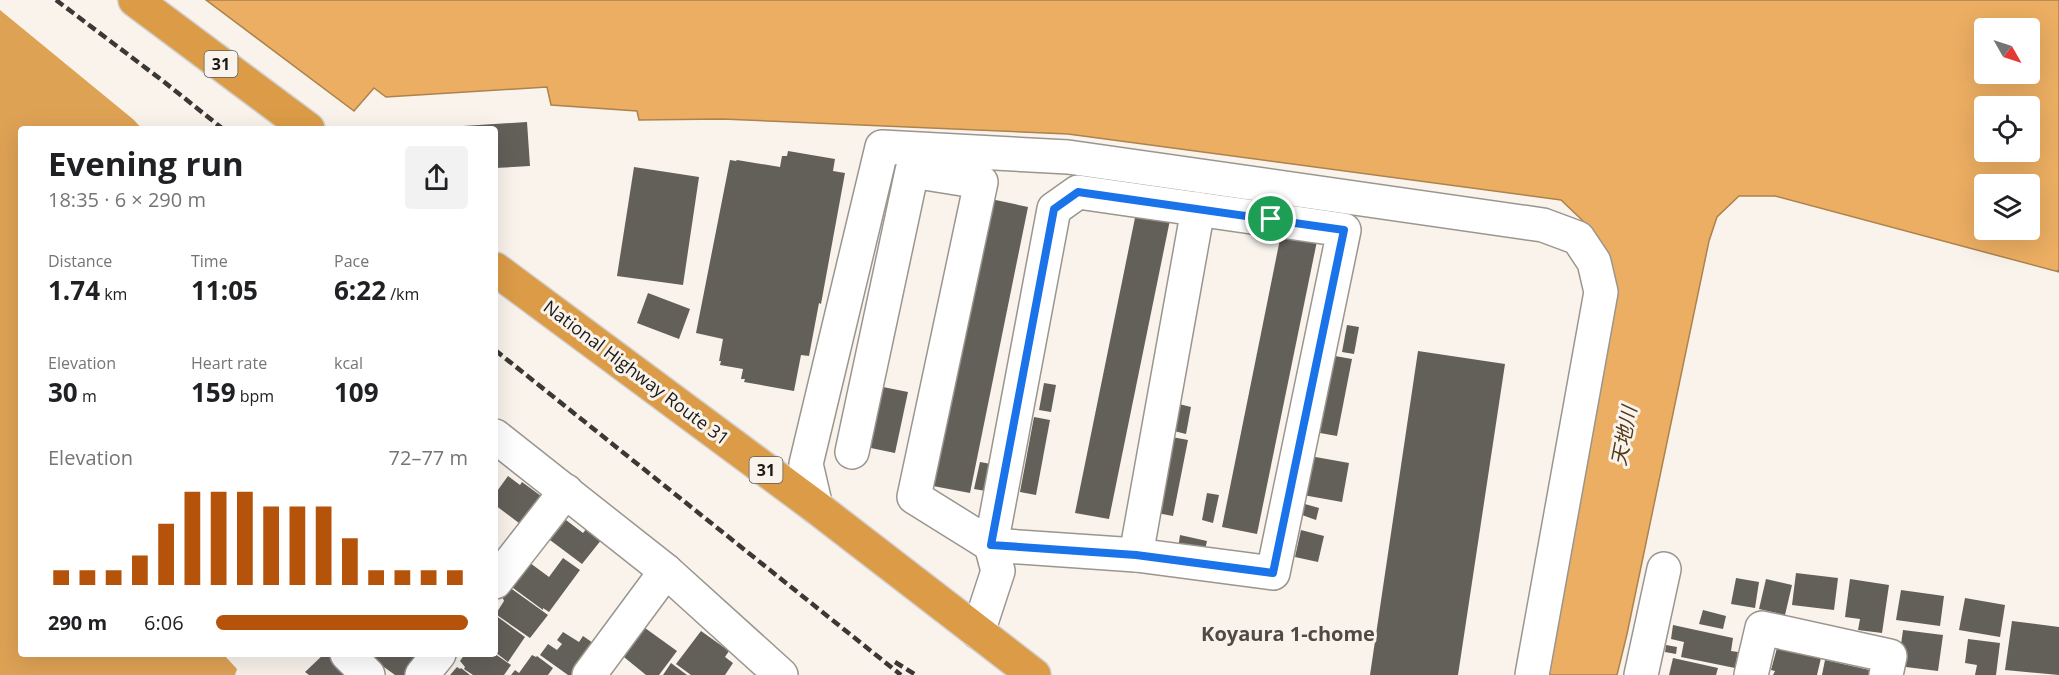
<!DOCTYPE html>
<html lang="en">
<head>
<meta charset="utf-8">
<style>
  body { margin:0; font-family:"Open Sans","Noto Sans JP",sans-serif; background:#f2f2f2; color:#202124; height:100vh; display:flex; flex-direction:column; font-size:22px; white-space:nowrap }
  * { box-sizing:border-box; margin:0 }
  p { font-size:20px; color:#757577 }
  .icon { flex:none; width:33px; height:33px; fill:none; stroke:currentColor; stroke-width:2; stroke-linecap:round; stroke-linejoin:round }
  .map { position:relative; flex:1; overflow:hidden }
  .drawer { position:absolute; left:18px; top:126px; width:480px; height:531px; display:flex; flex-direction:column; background:#fff; border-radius:6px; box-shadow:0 6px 24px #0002 }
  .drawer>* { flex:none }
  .needle { width:39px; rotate:129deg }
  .controls { position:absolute; left:1974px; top:18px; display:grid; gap:12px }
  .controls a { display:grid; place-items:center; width:66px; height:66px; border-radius:6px; background:#fff; box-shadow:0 6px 24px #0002; font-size:30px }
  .pin { position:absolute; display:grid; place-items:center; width:51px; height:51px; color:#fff; margin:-26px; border:3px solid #fff; border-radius:50%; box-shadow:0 2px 6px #0007 }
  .round { display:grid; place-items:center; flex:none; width:63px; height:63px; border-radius:6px; background:#f2f2f2 }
  .headline { display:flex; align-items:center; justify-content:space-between; height:102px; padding:0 30px }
  h1 { font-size:33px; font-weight:700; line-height:45px }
  .metrics { display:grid; grid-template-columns:repeat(3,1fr); gap:9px; height:102px; padding:6px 30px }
  .metrics div { display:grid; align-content:center }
  .metrics b { font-size:26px; font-weight:700 }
  .metrics small { font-size:16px; font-weight:400 }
  .metrics p { font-size:16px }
  .chart { height:168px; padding:12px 30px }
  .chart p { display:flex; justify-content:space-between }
  .chart svg { width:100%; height:108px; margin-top:6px; stroke:#b45309; stroke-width:6 }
  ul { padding:0 30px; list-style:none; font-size:20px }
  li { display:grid; grid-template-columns:96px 72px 1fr; align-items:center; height:45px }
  li i { height:15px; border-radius:8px; background:#b45309 }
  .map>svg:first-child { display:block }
  .forest { fill:#dea255 }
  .water { fill:#ebae62; stroke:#ad824c; stroke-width:1.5; fill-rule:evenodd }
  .building { fill:#635f59 }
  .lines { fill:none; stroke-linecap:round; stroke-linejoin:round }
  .minor-casing { stroke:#9a958f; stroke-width:36 }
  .highway-casing { stroke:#d2d1d1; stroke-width:36 }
  .path { stroke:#817d79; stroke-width:4; stroke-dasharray:6 3; stroke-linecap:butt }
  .minor { stroke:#fff; stroke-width:33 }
  .highway { stroke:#dc9c47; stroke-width:33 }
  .rail { stroke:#3a3735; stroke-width:4.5; stroke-dasharray:9 4.5; stroke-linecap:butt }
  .route-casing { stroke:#fff; stroke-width:12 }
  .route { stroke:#1a73e8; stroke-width:8 }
  .labels { text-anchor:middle; stroke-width:6; stroke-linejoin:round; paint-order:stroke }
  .shield { fill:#f9f3ec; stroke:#5e5b58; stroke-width:1.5 }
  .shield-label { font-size:16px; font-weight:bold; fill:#1c1a18 }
  .street-label { font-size:18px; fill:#1c1a18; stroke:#f9f3ec }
  .water-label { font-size:20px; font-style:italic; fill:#523918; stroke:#f9f3ec }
  .neighbourhood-label { font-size:20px; font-weight:bold; fill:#4e4a44; stroke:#f9f3ec }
</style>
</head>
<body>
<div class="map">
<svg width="2059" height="675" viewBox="0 0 2059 675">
  <rect width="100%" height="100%" fill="#f9f3ec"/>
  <polygon class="forest" points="0,10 134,120 142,129 21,129 21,654 223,654 237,669 235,675 0,675"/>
  <path class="water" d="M206,0H2059V272L1775,196H1739L1717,217L1709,241L1627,634L1617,675H1541L1607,274L1603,246L1582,220L1561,200L1068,134L722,119L639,120L637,111L551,105L547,87L386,97L374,88L354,111ZM1984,28H2030V74H1984ZM1984,106H2030V152H1984ZM1984,184H2030V230H1984Z"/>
  <g class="building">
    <polygon points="527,122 530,166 495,168 495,129 463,129 463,126"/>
    <polygon points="788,151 835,159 833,171 845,173 821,304 819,303 809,356 801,355 794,391 744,382 745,379 741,379 743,369 720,365 721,361 719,361 723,339 696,333 730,160 736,161 737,160 780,167 782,156 787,156"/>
    <polygon points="634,167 699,177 683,285 617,276"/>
    <polygon points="991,199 1028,207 970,493 933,486"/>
    <polygon points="1137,208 1171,215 1109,519 1075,513"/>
    <polygon points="1281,234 1317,241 1257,534 1222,527"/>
    <polygon points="648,293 690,309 679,339 637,323"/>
    <polygon points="1347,325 1359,327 1354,354 1342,352"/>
    <polygon points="1418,351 1505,364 1458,675 1370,675"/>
    <polygon points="1335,356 1352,359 1337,436 1320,433"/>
    <polygon points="1044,383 1056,385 1051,412 1039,410"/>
    <polygon points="878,386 908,392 895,453 866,447"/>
    <polygon points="1179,404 1191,407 1186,434 1174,431"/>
    <polygon points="1034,417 1050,420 1036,495 1020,492"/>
    <polygon points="1172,437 1188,440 1173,516 1157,513"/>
    <polygon points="1310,456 1349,463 1342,502 1303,495"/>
    <polygon points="980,462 991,464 986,491 974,489"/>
    <polygon points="508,476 520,485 522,482 541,496 523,526 495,505 495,494"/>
    <polygon points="1207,493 1219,495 1213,523 1202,520"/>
    <polygon points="1305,504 1319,508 1316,520 1302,515"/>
    <polygon points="566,520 583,533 587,528 602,539 582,564 550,540"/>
    <polygon points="1301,530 1324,536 1318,562 1295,557"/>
    <polygon points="1180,535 1207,541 1204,554 1178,549"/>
    <polygon points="563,558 580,570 549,612 543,608 543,610 509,585 526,560 549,577"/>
    <polygon points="1796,573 1838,578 1834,610 1792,605"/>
    <polygon points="1736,578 1759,582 1755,608 1731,604"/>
    <polygon points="1766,579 1792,585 1785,615 1759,609"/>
    <polygon points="1850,579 1889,585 1882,633 1858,630 1860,619 1845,617"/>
    <polygon points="509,587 548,615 530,638 497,615 497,612 504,601 502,596"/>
    <polygon points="1901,590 1944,596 1940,626 1896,620"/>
    <polygon points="1965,598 2005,605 2000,637 1959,630"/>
    <polygon points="1703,610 1726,616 1723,629 1699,624"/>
    <polygon points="495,615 525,637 508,662 495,652"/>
    <polygon points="2012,621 2059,627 2059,675 2005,670"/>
    <polygon points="1673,625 1733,638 1731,651 1738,652 1735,668 1681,657 1684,642 1671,639"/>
    <polygon points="645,628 677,651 659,675 646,675 619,653 632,636 636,639"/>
    <polygon points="1903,630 1943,635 1938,671 1898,666"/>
    <polygon points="701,631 729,651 725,657 733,663 725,675 691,675 676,664"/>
    <polygon points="563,632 579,642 583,636 596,645 575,675 568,675 540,655 548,644 557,650 562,644 557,640"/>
    <polygon points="1968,639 2000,643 1996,675 1975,675 1977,665 1965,663"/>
    <polygon points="1666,645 1677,647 1676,654 1665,652"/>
    <polygon points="1777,648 1821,658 1817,675 1773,675 1775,671 1771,670"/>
    <polygon points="324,654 331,654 350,675 309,675 305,672"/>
    <polygon points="376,654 426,654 411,675 395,675 373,659"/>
    <polygon points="465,654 495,654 511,665 504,675 473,675 464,669 465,667 460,661"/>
    <polygon points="532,655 536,657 537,656 553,668 548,675 511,675 515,670 519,673"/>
    <polygon points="1673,658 1718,668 1716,675 1669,675"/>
    <polygon points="1825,660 1874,671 1873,675 1822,675"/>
    <polygon points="671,663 687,675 663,675"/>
    <polygon points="457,667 460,669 461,668 470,675 450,675"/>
  </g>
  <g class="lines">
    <defs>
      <g id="minor">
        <polyline points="495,436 666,571 781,675"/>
        <polyline points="852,452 912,171 981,182 914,497 991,545 1136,555 1198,209"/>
        <polyline points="816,507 806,464 882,147 1068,157 1543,225 1578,238 1594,262 1601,292 1532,675"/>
        <polyline points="495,582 566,491"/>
        <polyline points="978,632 998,571 991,545 1054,209 1078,192 1344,230 1273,573 1136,555"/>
        <polyline points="347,654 368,675"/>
        <polyline points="422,675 439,654"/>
        <polyline points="589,675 666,571"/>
        <polyline points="1641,675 1664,569"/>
        <polyline points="1751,675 1762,628 1890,656 1886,675"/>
      </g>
      <g id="highway">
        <polyline points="135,0 308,129"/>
        <polyline points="495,269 816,507 1034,675"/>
      </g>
    </defs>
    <use href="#minor" class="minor-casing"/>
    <use href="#highway" class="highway-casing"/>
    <polyline class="path" points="2059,271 2059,270"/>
    <use href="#minor" class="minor"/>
    <use href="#highway" class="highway"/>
    <g class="rail">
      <polyline points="56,0 163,81 223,129"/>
      <polyline points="495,350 901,675"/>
      <polyline points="895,662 916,675"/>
    </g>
  </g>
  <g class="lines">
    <defs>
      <polygon id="route" points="1078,192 1344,230 1273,573 1136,555 991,545 1054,209"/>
    </defs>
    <use href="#route" class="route-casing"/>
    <use href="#route" class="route"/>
  </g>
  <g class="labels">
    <g class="shield">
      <rect x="204.5" y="51" width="33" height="26" rx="4.5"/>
      <rect x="749.5" y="457" width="33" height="26" rx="4.5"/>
    </g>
    <g class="shield-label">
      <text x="221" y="70">31</text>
      <text x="766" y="476">31</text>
    </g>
    <g class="street-label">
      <text transform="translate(636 373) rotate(37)" y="6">National Highway Route 31</text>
    </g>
    <g class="water-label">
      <text transform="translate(1624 436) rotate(-79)" y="7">天地川</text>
    </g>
    <g class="neighbourhood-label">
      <text x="1288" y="641">Koyaura 1-chome</text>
    </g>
  </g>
</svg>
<div class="controls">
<a><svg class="needle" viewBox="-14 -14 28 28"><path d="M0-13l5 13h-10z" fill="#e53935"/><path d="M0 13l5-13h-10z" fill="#757577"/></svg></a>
<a><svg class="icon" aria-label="locate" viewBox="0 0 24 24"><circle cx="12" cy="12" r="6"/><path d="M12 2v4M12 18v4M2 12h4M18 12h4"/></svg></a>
<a><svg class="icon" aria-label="layers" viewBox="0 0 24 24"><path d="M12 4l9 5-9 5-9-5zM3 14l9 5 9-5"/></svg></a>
</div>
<div class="pin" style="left:1271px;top:219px;background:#1e9e55"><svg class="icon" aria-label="arrive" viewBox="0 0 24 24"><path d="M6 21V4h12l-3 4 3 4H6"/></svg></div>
<section class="drawer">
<div class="headline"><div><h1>Evening run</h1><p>18:35 · 6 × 290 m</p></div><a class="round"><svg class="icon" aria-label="share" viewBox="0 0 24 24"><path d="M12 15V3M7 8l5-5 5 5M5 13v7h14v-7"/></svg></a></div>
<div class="metrics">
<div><p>Distance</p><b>1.74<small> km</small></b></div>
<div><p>Time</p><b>11:05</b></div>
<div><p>Pace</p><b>6:22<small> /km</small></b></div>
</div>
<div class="metrics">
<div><p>Elevation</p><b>30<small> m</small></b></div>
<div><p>Heart rate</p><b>159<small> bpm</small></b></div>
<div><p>kcal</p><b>109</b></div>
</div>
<div class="chart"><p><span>Elevation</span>72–77 m</p>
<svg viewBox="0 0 160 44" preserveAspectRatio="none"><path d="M5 44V38M15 44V38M25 44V38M35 44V32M45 44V19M55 44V6M65 44V6M75 44V6M85 44V12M95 44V12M105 44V12M115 44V25M125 44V38M135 44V38M145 44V38M155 44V38"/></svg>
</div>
<ul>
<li><b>290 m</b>6:06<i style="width:100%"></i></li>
</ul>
</section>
</div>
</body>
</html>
